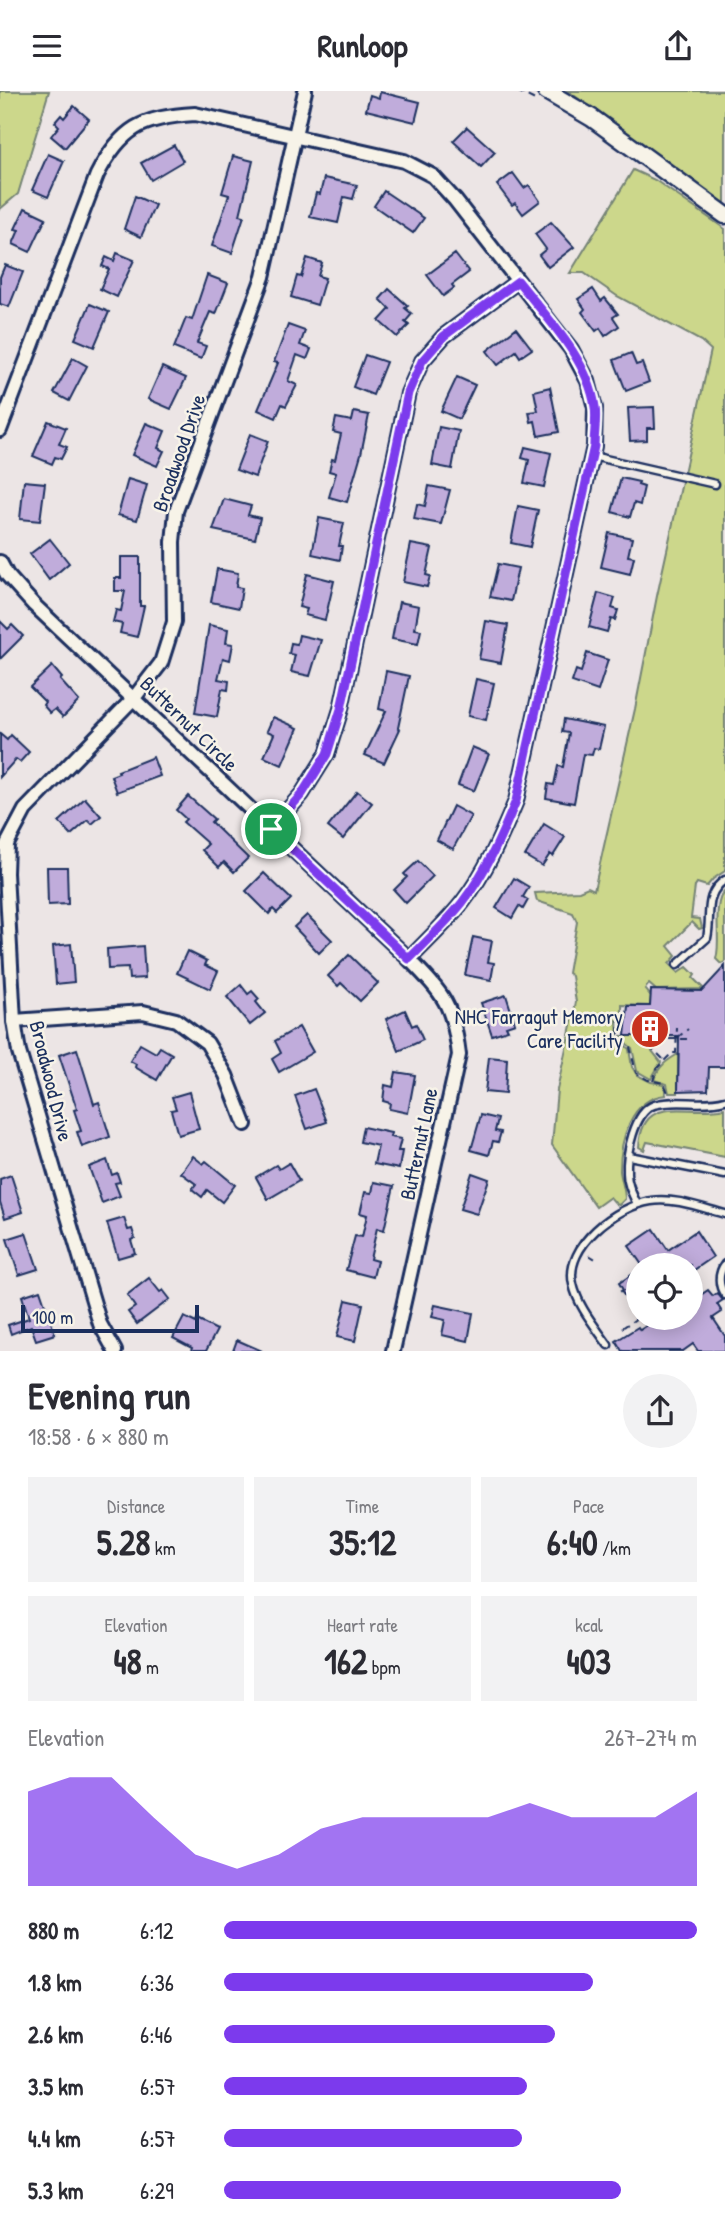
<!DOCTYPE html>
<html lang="en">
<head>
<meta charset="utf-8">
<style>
  body { margin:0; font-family:"Patrick Hand",sans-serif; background:#f2f2f3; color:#2b2b33; height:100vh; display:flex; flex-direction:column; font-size:26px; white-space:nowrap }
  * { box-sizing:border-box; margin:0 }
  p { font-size:23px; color:#7c7c81 }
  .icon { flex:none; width:38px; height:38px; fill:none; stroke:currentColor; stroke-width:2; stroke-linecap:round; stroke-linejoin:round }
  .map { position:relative; height:1260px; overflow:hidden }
  .side { display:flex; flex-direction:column; background:#fff; flex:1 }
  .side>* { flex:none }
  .controls { position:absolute; left:626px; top:1162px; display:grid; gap:14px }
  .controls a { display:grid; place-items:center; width:77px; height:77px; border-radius:50%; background:#fff; box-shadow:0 4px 18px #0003; font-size:35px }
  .scale { position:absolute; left:21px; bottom:18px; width:178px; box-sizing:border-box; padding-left:7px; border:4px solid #1b2f5e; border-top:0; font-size:19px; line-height:24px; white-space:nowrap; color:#1b2f5e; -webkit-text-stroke:5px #f7f3e8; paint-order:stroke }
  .pin { position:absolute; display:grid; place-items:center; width:60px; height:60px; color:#fff; margin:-30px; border:4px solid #fff; border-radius:50%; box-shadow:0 2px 7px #0007 }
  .round { display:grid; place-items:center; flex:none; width:74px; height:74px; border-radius:37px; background:#f2f2f3 }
  .headline { display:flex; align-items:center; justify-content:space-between; height:119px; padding:0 28px }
  h1 { font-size:38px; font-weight:800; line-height:52px }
  .metrics { display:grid; grid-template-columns:repeat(3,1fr); gap:10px; height:119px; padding:7px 28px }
  .metrics div { display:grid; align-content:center; border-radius:0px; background:#f2f2f3; text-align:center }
  .metrics b { font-size:35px; font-weight:800 }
  .metrics small { font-size:19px; font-weight:400 }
  .metrics p { font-size:19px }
  .chart { height:196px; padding:14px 28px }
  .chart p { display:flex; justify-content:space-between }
  .chart svg { width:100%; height:126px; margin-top:7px; fill:#7c3aed; opacity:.7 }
  ul { padding:0 28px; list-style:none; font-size:23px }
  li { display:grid; grid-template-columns:112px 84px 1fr; align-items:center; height:52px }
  li i { height:18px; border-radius:9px; background:#7c3aed }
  header { display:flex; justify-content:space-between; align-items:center; height:91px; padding:0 28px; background:#fff; font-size:32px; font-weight:800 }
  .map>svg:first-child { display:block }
  .green { fill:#ccd78b; stroke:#748374; stroke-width:2 }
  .building { fill:#c0acdb; stroke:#1b2f5e; stroke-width:2 }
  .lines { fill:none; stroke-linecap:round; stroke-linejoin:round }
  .service-casing { stroke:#1b2f5e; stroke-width:11 }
  .minor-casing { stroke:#1b2f5e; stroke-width:18 }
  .tertiary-casing { stroke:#1b2f5e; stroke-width:21 }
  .path { stroke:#1b2f5e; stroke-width:2; stroke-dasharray:7 5; stroke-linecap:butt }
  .service { stroke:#f7f3e8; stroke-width:6 }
  .minor { stroke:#f7f3e8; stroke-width:12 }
  .tertiary { stroke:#f7f3e8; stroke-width:16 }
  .route-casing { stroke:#fff; stroke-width:14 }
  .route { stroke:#7c3aed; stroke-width:9 }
  .labels { text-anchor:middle; stroke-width:5; stroke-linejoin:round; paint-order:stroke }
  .street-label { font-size:21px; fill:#1b2f5e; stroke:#f7f3e8 }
  .poi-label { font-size:21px; fill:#1b2f5e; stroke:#f7f3e8; text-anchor:end }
</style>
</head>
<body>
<header><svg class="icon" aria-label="menu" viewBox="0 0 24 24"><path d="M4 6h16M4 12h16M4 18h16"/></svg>Runloop<svg class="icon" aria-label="share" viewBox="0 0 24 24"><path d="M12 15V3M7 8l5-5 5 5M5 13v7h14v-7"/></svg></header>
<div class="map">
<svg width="725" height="1260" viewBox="0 0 725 1260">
  <rect width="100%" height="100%" fill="#ece5e5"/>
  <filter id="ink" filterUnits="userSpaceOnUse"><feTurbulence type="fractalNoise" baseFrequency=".0143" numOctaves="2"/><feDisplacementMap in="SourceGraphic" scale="14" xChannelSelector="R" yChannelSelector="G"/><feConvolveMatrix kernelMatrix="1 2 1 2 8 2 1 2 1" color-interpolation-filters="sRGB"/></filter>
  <g filter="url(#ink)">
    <g class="green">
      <polygon points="0,0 49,0 18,103 0,118"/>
      <polygon points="568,0 725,0 725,114"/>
      <path d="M633,79L655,89L725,138V780L713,788L707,795L697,792L695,795L691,827L700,828L702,837L699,838L692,831L668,855L676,865L669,873L678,882L687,876L695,884L693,887L704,898L656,899L649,893L645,898L651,905L650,915L622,914V929H617L618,948L629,958L632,976L637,984L651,991L664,993L666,1004C630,1007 620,1050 620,1080C621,1089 625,1098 625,1108L619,1114L616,1113L610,1106L596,1116L552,1054L557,999L576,911L572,885L568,882L577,831L573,822L537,810L535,802L579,800L588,796L594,799L635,618L657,505L711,259L701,250L617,205L584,182H570Z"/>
      <path d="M725,799V871L721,873L716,868C722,849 711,814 725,799Z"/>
      <polygon points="621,945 652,945 652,960 661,971 651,988 637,980 632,957 622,949"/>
      <path d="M678,963V1002H669L667,993L654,989C658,975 668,969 678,963Z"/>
      <path d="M725,1017V1066L647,1051L644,1059L639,1056C642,1000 689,1026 725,1017Z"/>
    </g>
    <g class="building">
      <polygon points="380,1 420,11 415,31 366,19 370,4 379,7"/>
      <polygon points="74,15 89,28 65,57 51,45 59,35 55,31 61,24 64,27"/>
      <polygon points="467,36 495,61 481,76 453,50"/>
      <polygon points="174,54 183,70 151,89 141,72"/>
      <polygon points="48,63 64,70 48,106 32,99"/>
      <polygon points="233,65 253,70 240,124 244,125 232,162 212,155 229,104 222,102"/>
      <polygon points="513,82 524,97 529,94 540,110 523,123 515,112 512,114 497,94"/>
      <polygon points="324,87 357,94 353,108 344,106 338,132 310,126 316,102 320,103"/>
      <polygon points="384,100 424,127 413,142 374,115"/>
      <polygon points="135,105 155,114 141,146 124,138"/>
      <polygon points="25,117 46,127 30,161 13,153 19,139 15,138"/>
      <polygon points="551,131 574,156 548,176 539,164 546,158 535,143"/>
      <polygon points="117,162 134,169 117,206 100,198 109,178 102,175 106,166 114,170"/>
      <polygon points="455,163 469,181 452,194 454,197 443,205 427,184"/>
      <polygon points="307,167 322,172 318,185 325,187 317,214 291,206 297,185 301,186"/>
      <polygon points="5,174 23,181 9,216 0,213 0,186"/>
      <polygon points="207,184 228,192 216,223 210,221 197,252 206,255 201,268 174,257 186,227 192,229"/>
      <polygon points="389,198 408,215 405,217 412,223 405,231 409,234 397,246 379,230 390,218 380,208"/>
      <polygon points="593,198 601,210 605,207 618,223 613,226 619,235 605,245 600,237 596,240 582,221 585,218 578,208"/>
      <polygon points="90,213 109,221 94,256 75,248"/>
      <polygon points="288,234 305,240 300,254 311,258 307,268 297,264 288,290 297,294 286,315 282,313 276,327 258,319 278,272 274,271"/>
      <polygon points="516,237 532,258 520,266 516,260 498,274 487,260"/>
      <polygon points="631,262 636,274 642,272 649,291 626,300 614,269"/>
      <polygon points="365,264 386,271 373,304 353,296"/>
      <polygon points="73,267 87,275 69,310 54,302"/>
      <polygon points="162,276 186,287 171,318 148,308"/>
      <polygon points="457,286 475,294 459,328 441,320"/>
      <polygon points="550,296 559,341 538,345 535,330 531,331 529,321 538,320 534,300"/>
      <polygon points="654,316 655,337 647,337 647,349 630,350 628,317"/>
      <polygon points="354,321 369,324 361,363 347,411 329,406 336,382 329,380 332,368 335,369 341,343 333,341 336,327 352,330"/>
      <polygon points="48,330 66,337 59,353 67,356 61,368 55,366 52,373 33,365"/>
      <polygon points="146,332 165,340 158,357 164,360 157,375 132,364"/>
      <polygon points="439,336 459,340 452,378 432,374"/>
      <polygon points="250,343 268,350 255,386 236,379"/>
      <polygon points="525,356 551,362 544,396 524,392 529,369 522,367"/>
      <polygon points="621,387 639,391 638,394 644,396 640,414 634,412 630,426 612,421"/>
      <polygon points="128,388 147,394 137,429 118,424"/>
      <polygon points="24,390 45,392 40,430 20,428"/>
      <polygon points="429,395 450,399 441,433 414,428 417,413 425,415"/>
      <polygon points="224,408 251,415 248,424 260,427 255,448 213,439"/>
      <polygon points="518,415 538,419 530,456 511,452"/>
      <polygon points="319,427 344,432 339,455 342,455 340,469 312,463"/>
      <polygon points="609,442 632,447 628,465 634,466 630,483 601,476"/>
      <polygon points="50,448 69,472 49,489 30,463"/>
      <polygon points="411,453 432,457 426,484 430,485 427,496 403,491"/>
      <polygon points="121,466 140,466 140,515 144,515 137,546 120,542 122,533 113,531 116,519 121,520 125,500 115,500 115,487 121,487"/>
      <polygon points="498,473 518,477 511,510 490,506"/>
      <polygon points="217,478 238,482 236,496 242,497 239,517 211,511"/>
      <polygon points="307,483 334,490 325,529 305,524 307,518 299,516"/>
      <polygon points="598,502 615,507 612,517 618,519 615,529 611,528 607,541 589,536"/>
      <polygon points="399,511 419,515 415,538 421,539 418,553 392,548"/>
      <polygon points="0,530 8,538 12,534 23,545 0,568"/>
      <polygon points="486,530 508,534 501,572 479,568"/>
      <polygon points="209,534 228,538 226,552 233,553 230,569 223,567 218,588 229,590 228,599 222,598 217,626 195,622"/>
      <polygon points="299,544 321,549 310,585 291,581 295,564 289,563 291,552 297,553"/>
      <polygon points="587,562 608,569 598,600 572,591 576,579 581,581"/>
      <polygon points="52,575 62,587 60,589 79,610 63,626 55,618 50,622 43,614 45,611 30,596"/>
      <polygon points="386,580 409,585 398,637 400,638 384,672 365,664 386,620 379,618"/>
      <polygon points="476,588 494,592 486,629 468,625"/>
      <polygon points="273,626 298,637 282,674 264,666 274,643 267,640"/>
      <polygon points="564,628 604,636 599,658 594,657 592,664 583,663 574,712 546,707 548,693 554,694 558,675 563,676 569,642 562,641"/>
      <polygon points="0,643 7,649 11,644 29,661 20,671 16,668 0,686"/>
      <polygon points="472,656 489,663 474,700 458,694"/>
      <polygon points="153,666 160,685 117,701 111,685 119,682 118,680"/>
      <polygon points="357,700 372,712 343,748 328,736"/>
      <polygon points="188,705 214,728 211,731 248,767 234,781 224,771 219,776 202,759 208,753 183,731 186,728 176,719"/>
      <polygon points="85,707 101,725 92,733 88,729 71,744 59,731"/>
      <polygon points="453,715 471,725 453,758 437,749"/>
      <polygon points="544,733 565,746 553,765 550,763 542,775 525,765"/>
      <polygon points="418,770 433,785 406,812 394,799 407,786 404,783"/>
      <polygon points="47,776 67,776 68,813 48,814"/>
      <polygon points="264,782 291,808 277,822 273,818 269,823 246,800"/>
      <polygon points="514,787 529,796 523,806 528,809 523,818 519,815 512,827 496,817"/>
      <polygon points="307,824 332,849 319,862 294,836"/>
      <polygon points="473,846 492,850 488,871 494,872 491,889 465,884"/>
      <polygon points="71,853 74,891 56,893 53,855"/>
      <polygon points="143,855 145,887 129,888 128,877 108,878 107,858"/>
      <polygon points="187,860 207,870 205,874 218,880 210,898 177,882"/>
      <polygon points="349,864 378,892 360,910 341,892 338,895 328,885"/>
      <polygon points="725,875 725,976 709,976 708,999 678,1000 679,945 625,945 628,915 650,915 651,899 702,900"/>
      <polygon points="241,894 248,903 252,900 259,908 256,911 265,922 250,934 227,906"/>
      <polygon points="506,904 515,932 506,935 508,939 492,944 481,912"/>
      <polygon points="405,919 412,935 416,933 423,949 399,960 386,928"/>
      <polygon points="299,936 313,961 279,981 272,968 281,962 275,950"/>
      <polygon points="140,953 156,962 160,956 172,963 157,989 135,976 136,973 130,970"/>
      <polygon points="77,958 94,1013 99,1011 110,1046 82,1056 77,1041 81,1040 74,1019 77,1018 59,964"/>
      <polygon points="489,966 507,968 505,1003 485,1001"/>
      <polygon points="396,981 415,984 408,1022 389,1018 390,1012 383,1010 385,994 393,996"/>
      <polygon points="314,998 327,1031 307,1038 295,1005"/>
      <polygon points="189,1001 199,1038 178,1044 171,1019 176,1018 172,1006"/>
      <polygon points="481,1024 498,1028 495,1040 501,1041 498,1051 493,1050 489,1064 471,1059"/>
      <polygon points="363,1036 391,1042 390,1046 401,1048 398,1060 402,1060 399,1078 374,1073 378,1055 360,1051"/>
      <polygon points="193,1065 203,1073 206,1070 235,1094 222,1111 207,1099 202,1106 192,1098 196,1093 181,1082"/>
      <polygon points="107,1069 112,1084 117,1082 120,1091 115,1092 120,1105 102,1112 89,1076"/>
      <polygon points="289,1072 299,1090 268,1108 256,1086 276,1074 279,1078"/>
      <polygon points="472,1082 489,1088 477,1123 460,1118"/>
      <polygon points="11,1084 23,1121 5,1127 0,1111 0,1088"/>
      <polygon points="374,1091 394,1095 384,1139 377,1137 370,1168 377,1170 373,1186 346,1179 355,1145 362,1146 367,1124 360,1122 365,1101 372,1102"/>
      <polygon points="124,1127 128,1139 132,1138 135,1147 131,1149 135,1162 118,1167 107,1132"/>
      <polygon points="654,1138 668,1159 696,1140 713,1166 691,1181 691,1174 642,1174 629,1155"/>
      <polygon points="26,1142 38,1178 19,1184 7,1148"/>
      <polygon points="639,1179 639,1224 621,1200 623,1199 619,1192"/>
      <polygon points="149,1187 160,1201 163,1199 170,1208 137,1233 128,1221 135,1216 127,1204"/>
      <polygon points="691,1193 699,1205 708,1199 713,1205 717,1202 723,1209 717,1213 722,1221 713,1227 725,1245 725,1260 698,1260 693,1253 683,1260 622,1260 616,1250 638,1236 640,1239 658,1227 691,1227"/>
      <polygon points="40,1199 55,1243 36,1249 31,1235 11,1243 8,1234 29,1227 22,1205"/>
      <polygon points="346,1209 363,1213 355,1250 337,1246"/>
      <polygon points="435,1214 473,1222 468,1250 442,1244 445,1229 432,1226"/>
      <polygon points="184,1226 196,1232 197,1229 217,1239 206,1260 191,1260 192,1257 173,1247"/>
      <polygon points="237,1249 262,1260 233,1260"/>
    </g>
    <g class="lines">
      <defs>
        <g id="service">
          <polyline points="592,365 715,393"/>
          <path d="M677,874L707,847C712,825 703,803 725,789"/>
          <polyline points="629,1065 725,1084"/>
          <path d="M637,1113C632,1102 627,1093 627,1082C626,1063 634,1021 654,1014C677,1007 702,1016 725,1009"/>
          <path d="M725,1173C718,1182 718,1195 725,1204"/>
          <path d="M608,1254C595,1235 578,1216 573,1193C564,1155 617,1115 651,1110C674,1106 702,1117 725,1123"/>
        </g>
        <g id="minor">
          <path d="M0,339L97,84C121,37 142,26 195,23L404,70L433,85L455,109L571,258L588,290L595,317L594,355L516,710C501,746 486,781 462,812C446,832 427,850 409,868L34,514L7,484L0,471"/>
          <polyline points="271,738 302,703 327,663 341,618 408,302 422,270 444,245 518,190"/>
          <polyline points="14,930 143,921 176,929 207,952 226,984 245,1033"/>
          <polyline points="115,1260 100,1233 19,961 14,930 6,782 7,753 25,719 134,607 161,572 174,531 173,451 176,420 263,186 305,0"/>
          <path d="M393,1260L459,964C453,913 444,904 409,868"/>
        </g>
        <polyline id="tertiary" points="546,0 592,27 725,124"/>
      </defs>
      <use href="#service" class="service-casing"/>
      <use href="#minor" class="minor-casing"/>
      <use href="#tertiary" class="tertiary-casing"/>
      <g class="path">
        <polyline points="517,0 535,9"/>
        <path d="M625,930H619C618,947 618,946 630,956L636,982L648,989L664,992L668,1002"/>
        <polyline points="677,947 688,938"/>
        <polyline points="663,968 654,959 657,956 658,948 687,948"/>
        <polyline points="653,990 657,977 672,962 676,962 677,937"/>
        <polyline points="589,1164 597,1169"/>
        <polyline points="622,1237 639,1226"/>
      </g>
      <use href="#service" class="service"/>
      <use href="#minor" class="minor"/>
      <use href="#tertiary" class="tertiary"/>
    </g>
  </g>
  <g class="lines" filter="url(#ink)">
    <defs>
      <path id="route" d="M518,190C547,227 588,268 595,316C597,328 594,342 594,355L516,710C501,746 486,781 462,812C446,832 427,850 409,868L271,738L302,703L327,663L341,618L408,302L422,270L444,245Z"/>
    </defs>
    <use href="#route" class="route-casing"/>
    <use href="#route" class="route"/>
  </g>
  <defs>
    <symbol id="building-disc" viewBox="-11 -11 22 22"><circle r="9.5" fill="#c8321e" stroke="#f7f3e8"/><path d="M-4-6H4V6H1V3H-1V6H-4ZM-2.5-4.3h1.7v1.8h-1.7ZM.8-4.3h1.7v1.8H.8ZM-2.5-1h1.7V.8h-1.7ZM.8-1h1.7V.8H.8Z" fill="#fff"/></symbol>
  </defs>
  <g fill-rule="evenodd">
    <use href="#building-disc" x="628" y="916" width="44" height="44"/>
  </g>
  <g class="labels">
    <g class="street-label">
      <text transform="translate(179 362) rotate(-71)" y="7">Broadwood Drive</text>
      <text transform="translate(189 633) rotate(44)" y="7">Butternut Circle</text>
      <text transform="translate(51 990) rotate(76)" y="7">Broadwood Drive</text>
      <text transform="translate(419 1053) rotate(-78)" y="7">Butternut Lane</text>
    </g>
    <g class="poi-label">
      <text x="623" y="933">NHC Farragut Memory<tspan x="623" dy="24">Care Facility</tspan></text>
    </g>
  </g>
</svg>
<div class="controls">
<a><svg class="icon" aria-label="locate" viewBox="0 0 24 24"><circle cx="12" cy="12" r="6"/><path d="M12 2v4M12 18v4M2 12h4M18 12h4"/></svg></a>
</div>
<div class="scale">100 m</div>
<div class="pin" style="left:271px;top:738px;background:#1e9e55"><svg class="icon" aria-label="arrive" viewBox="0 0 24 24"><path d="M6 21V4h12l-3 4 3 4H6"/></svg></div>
</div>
<section class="side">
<div class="headline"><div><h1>Evening run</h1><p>18:58 · 6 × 880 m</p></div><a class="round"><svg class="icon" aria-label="share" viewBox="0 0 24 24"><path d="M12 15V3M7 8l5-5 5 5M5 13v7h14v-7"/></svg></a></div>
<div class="metrics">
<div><p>Distance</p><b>5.28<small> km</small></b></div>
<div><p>Time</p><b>35:12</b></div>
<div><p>Pace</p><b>6:40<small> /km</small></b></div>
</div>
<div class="metrics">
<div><p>Elevation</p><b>48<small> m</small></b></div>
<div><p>Heart rate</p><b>162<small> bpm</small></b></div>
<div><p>kcal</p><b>403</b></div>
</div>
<div class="chart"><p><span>Elevation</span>267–274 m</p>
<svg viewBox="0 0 160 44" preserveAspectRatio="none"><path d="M0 44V11L10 6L20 6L30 20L40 33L50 38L60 33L70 24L80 20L90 20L100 20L110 20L120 15L130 20L140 20L150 20L160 11V44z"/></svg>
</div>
<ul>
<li><b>880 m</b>6:12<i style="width:100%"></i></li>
<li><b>1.8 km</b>6:36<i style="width:78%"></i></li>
<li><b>2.6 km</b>6:46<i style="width:70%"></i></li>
<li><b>3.5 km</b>6:57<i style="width:64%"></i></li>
<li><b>4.4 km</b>6:57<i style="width:63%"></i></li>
<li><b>5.3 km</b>6:29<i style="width:84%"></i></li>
</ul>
</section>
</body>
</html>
